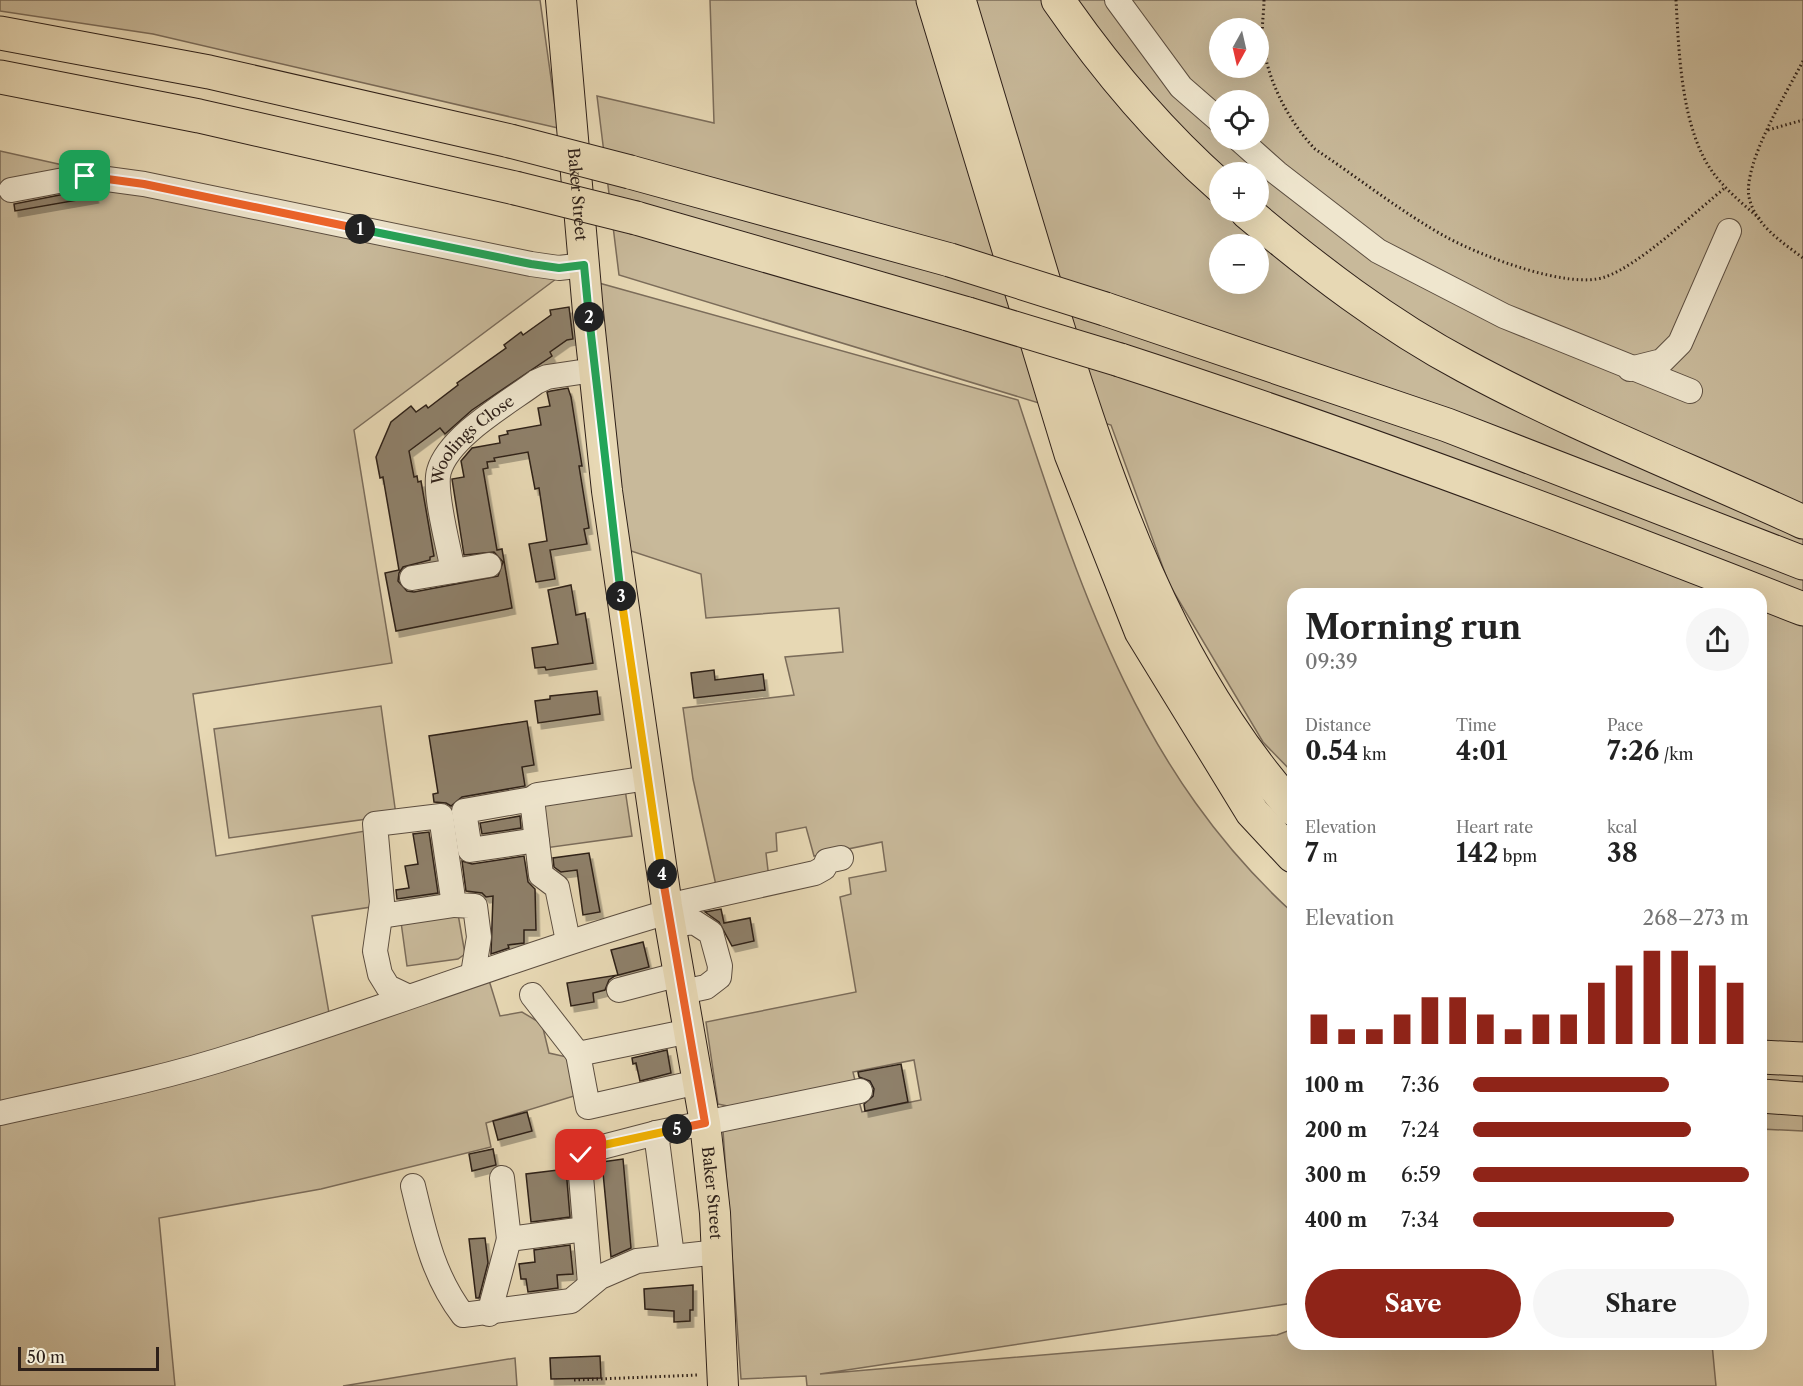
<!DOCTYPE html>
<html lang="en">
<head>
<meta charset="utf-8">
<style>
  body { margin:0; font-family:"Libre Caslon Text",serif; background:#f6f6f6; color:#222; height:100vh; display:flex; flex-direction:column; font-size:22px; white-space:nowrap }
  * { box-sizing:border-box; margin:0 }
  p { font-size:20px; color:#767676 }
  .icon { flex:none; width:33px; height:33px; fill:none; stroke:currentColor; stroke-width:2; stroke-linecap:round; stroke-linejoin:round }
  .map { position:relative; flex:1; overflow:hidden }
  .drawer { position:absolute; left:1287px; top:588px; width:480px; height:762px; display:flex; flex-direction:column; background:#fff; border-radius:18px; box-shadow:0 6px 24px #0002 }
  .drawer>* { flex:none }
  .needle { width:39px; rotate:188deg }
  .buttons { position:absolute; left:1209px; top:18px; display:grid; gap:12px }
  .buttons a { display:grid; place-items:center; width:60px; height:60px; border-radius:50%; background:#fff; box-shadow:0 6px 24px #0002; font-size:30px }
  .scale { position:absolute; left:18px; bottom:15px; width:141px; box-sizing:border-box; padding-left:6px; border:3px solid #2e2019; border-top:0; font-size:16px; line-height:21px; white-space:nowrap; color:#2e2019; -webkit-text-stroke:4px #efe6ce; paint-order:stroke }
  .pin { position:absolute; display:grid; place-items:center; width:51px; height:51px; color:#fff; margin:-26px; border-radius:12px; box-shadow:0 3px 9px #0006 }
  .km { position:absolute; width:30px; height:30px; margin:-15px; border-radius:50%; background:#222; color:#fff; font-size:16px; line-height:30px; text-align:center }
  .round { display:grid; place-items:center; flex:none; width:63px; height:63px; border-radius:32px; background:#f6f6f6 }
  .overview { display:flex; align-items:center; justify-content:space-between; height:102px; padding:0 18px }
  h1 { font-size:33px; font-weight:700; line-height:45px }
  .stats { display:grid; grid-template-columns:repeat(3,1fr); gap:9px; height:102px; padding:6px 18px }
  .stats div { display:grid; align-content:center }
  .stats b { font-size:26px; font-weight:700 }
  .stats small { font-size:16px; font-weight:400 }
  .stats p { font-size:16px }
  .chart { height:168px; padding:12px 18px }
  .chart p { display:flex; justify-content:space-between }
  .chart svg { width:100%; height:108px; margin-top:6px; stroke:#8f2418; stroke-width:6 }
  .button { display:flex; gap:12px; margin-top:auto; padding:12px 18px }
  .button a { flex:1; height:69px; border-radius:36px; background:#8f2418; color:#fff; font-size:24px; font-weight:700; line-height:69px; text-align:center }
  .button a+a { background:#f6f6f6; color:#222 }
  ul { padding:0 18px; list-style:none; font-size:20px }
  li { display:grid; grid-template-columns:96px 72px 1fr; align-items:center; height:45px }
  li i { height:15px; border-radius:8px; background:#8f2418 }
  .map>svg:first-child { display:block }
  .green { fill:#c8b99a; stroke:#7b6c5a; stroke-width:1.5; fill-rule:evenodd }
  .building { fill:#8e806a; stroke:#2e2019; stroke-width:1.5; filter:url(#shadow) }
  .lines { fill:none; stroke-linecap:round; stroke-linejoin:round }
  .minor-casing { stroke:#5c4e40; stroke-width:26 }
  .major-casing { stroke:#2e2019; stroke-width:32 }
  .highway-casing { stroke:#2e2019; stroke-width:35 }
  .path { stroke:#2e2019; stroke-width:3; stroke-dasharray:1.5 3; stroke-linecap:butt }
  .minor { stroke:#efe6ce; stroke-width:24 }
  .major { stroke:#e7d8b4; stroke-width:30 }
  .highway { stroke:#e7d8b4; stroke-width:33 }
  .highway-bridge-casing { stroke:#2e2019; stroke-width:35; stroke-linecap:butt }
  .highway-bridge { stroke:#e7d8b4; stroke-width:33 }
  .split-1-casing { stroke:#fff; stroke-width:12 }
  .split-2-casing { stroke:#fff; stroke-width:12 }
  .split-3-casing { stroke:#fff; stroke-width:12 }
  .split-4-casing { stroke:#fff; stroke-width:12 }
  .split-5-casing { stroke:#fff; stroke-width:12 }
  .split-6-casing { stroke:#fff; stroke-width:12 }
  .split-1 { stroke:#f0652b; stroke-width:8 }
  .split-2 { stroke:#22a559; stroke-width:8 }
  .split-3 { stroke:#22a559; stroke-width:8 }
  .split-4 { stroke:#f5b400; stroke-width:8 }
  .split-5 { stroke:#f0652b; stroke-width:8 }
  .split-6 { stroke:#f5b400; stroke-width:8 }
  .labels { text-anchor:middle; stroke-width:5; stroke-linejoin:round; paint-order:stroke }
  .street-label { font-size:16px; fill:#2e2019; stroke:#efe6ce }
</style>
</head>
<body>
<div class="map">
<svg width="1803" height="1386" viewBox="0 0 1803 1386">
  <defs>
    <filter id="shadow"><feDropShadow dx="3.5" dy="6" stdDeviation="0" flood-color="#0004"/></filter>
  </defs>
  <rect width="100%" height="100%" fill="#e7d8b4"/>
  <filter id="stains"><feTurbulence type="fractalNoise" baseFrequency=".00333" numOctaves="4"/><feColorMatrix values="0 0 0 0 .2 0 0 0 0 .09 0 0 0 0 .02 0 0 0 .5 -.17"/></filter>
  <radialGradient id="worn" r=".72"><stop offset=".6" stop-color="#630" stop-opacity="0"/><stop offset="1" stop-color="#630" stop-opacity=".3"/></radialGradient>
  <g class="green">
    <polygon points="0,0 540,0 558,128 153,34 0,11"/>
    <path d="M710,0H1803V1131L1761,1129V594H1293V773L1263,742L1169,584L1111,425L619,275L597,96L714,123ZM1220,28H1258V68H1220ZM1220,100H1258V140H1220ZM1220,172H1258V212H1220ZM1220,244H1258V284H1220Z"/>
    <polygon points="0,151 560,276 354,430 392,663 193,694 216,856 383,828 391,904 312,916 332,1030 488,977 500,1016 522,1012 542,1024 549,1053 567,1057 574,1096 486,1123 491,1147 321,1189 159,1218 175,1386 0,1386"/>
    <path d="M599,283L1018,400C1081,591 1139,773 1293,913V1303L820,1374L1277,1335L1293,1329V1344H1712L1716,1386H807L806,1376L741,1379L723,1131L859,1101L862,1112L921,1100L914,1060L853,1072L856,1085L737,1108L718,1104L706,1022L856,992L840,897L851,894L849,878L886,871L882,842L814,856L806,827L776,833L777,851L766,853L769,879L717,890L693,779L683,708L794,695L785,657L843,652L839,608L706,618L701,574L628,550Z"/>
    <polygon points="381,706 396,815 229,838 214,729"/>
    <polygon points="625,789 632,836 545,848 538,802"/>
    <polygon points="458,914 465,954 458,959 407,966 401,922"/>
    <polygon points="515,1358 517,1386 343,1386"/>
  </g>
  <g class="building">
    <polygon points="85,190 94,192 95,197 15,211 14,204"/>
    <polygon points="569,307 573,339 567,340 550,352 552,356 472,410 445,434 440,428 409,451 414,477 417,476 418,482 421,481 434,556 430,557 430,560 403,567 399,573 398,581 407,591 414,592 498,576 503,562 494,552 464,555 452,479 464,477 461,461 472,448 500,443 499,436 508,434 507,431 541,425 538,408 550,406 547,392 551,391 568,388 571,397 582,466 579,466 589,528 584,529 587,544 550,550 555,579 536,582 529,544 547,541 539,488 535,489 528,452 494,458 495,461 487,462 488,468 483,469 497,550 502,549 512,608 396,631 385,573 399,570 383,477 380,478 376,457 391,422 411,406 416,412 426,405 428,408 458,385 457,383 506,348 504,345 521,332 523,335 551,315 550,310"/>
    <polygon points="571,585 576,615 585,613 593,663 546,670 545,667 535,668 532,648 558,644 548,590"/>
    <polygon points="714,670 715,680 763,674 765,690 694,698 691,673"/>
    <polygon points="597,691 600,714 538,723 535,701 550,699 550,696"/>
    <polygon points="527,721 534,765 522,767 525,786 462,797 451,806 446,803 434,802 433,794 438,793 429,736"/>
    <polygon points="520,816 521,828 482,834 480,823"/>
    <polygon points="429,832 438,893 397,899 396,890 409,888 405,866 418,864 413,834"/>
    <polygon points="589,853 600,912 583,915 577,870 561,872 554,867 553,858"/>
    <polygon points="524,856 528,882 535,889 536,930 524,930 524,943 508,945 509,948 491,954 493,896 486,897 482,893 466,891 462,861 472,864"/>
    <polygon points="721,909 724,923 750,918 754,941 732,946 719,922 705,912"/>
    <polygon points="643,942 649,967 615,976 609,980 605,990 593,993 594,1002 571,1006 567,983 618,975 611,950"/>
    <polygon points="667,1050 671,1073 640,1081 636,1063 633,1064 632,1058"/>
    <polygon points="901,1064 908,1102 865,1111 864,1104 873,1096 874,1089 870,1081 859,1077 858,1072"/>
    <polygon points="527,1112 532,1131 498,1140 493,1121"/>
    <polygon points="493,1149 496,1165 472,1171 469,1154"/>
    <polygon points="623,1159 631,1248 611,1257 602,1162"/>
    <polygon points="566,1169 570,1217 531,1222 526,1174"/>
    <polygon points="485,1238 488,1263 479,1298 476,1298 469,1239"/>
    <polygon points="570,1245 573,1274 557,1275 558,1288 528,1292 526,1279 521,1279 519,1264 535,1262 534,1250"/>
    <polygon points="693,1285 693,1310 690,1310 690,1321 674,1322 674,1311 645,1309 644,1289"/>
    <polygon points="600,1356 601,1378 551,1379 550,1358"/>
  </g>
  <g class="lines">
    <defs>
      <g id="minor">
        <polyline points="1117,0 1181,87 1220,121"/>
        <polyline points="1240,140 1277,173 1378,251 1504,316 1690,391"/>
        <polyline points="11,190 85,176 144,184 531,264 559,268 584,265"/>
        <polyline points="1630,369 1662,361 1680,343 1729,231"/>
        <path id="s1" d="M453,571C449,548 433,491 439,471C449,436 508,403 536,382L547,377L594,370"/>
        <polyline points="412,578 489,565"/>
        <polyline points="532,799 537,795 648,778"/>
        <polyline points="537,840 470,850 464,811 532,799 541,875 557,887 568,941"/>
        <polyline points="667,906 815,873 824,868 827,861 841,858"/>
        <polyline points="381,916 454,905"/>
        <polyline points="670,925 694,922 711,933 720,966 719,977 706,987 683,992"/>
        <polyline points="619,990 680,974"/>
        <polyline points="532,995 578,1054"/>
        <polyline points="407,996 388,987 380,974 375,951 382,902 375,824 441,816 454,905 475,906 479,937 473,974"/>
        <polyline points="690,1031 578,1054 588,1107 698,1082"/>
        <path d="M0,1113C81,1095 163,1079 242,1053C385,1008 524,954 668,912"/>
        <polyline points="656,1133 672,1256"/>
        <polyline points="502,1178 509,1239"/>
        <path d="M413,1186C424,1232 433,1276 463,1315L571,1301L600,1277L637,1261L718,1252"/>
        <polyline points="590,1284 580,1164 583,1152 656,1133 860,1091"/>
        <polyline points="489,1314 509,1239 585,1229"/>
      </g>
      <g id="major">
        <path id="s2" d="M561,0L588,312L607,491L667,906L705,1123L715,1213L723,1386"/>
      </g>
      <g id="highway">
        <polyline points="933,0 1071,454 1141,631 1252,812 1293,856"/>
        <path d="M959,0C990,104 1021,208 1053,312C1108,489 1168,667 1293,809"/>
        <path d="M1058,0C1105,68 1158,131 1220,186"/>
        <polyline points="0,33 209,72 510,141"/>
        <polyline points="0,77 199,116 515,188"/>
        <polyline points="630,172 950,260"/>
        <path d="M1247,212C1315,269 1386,324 1465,366C1574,425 1690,470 1803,522"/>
        <polyline points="636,218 968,314"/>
        <polyline points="1105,309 1447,425 1803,563"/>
        <path d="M1120,360C1351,435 1577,520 1803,609"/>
        <polyline points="1761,1057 1803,1059"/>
        <polyline points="1761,1096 1803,1099"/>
      </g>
    </defs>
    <use href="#minor" class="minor-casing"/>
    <use href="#major" class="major-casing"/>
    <use href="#highway" class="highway-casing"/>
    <g class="path">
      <path d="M1264,0C1264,13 1261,28 1263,42C1267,80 1289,122 1315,149C1357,177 1404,214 1448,238C1482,256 1568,290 1605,277C1640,265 1695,212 1726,187"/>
      <path d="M1676,0C1679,53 1681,130 1714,174C1727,191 1744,205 1760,219"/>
      <path d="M1803,61C1787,92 1743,163 1749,197C1755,225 1782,242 1803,258"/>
      <polyline points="1768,130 1803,120"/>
      <polyline points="574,1380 698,1375"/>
    </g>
    <use href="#minor" class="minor"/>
    <use href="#major" class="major"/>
    <use href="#highway" class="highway"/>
    <defs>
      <g id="highway-bridge">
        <polyline points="510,141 630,172"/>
        <polyline points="515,188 636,218"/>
        <polyline points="950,260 1105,309"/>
        <polyline points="968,314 1120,360"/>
      </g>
    </defs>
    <use href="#highway-bridge" class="highway-bridge-casing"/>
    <use href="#highway-bridge" class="highway-bridge"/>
  </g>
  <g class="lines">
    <defs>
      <polyline id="split-1" points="85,176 144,184 360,229"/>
      <polyline id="split-2" points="360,229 531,264 559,268 584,265 589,317"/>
      <polyline id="split-3" points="589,317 621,596"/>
      <polyline id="split-4" points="621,596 662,874"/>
      <polyline id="split-5" points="662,874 705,1123 677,1129"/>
      <polyline id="split-6" points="581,1155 590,1148 677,1129"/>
    </defs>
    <use href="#split-1" class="split-1-casing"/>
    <use href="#split-2" class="split-2-casing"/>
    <use href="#split-3" class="split-3-casing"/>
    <use href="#split-4" class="split-4-casing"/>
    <use href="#split-5" class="split-5-casing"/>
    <use href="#split-6" class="split-6-casing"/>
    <use href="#split-1" class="split-1"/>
    <use href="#split-2" class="split-2"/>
    <use href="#split-3" class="split-3"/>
    <use href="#split-4" class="split-4"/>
    <use href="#split-5" class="split-5"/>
    <use href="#split-6" class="split-6"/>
  </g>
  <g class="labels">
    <g class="street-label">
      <text dy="6" stroke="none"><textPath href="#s2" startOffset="195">Baker Street</textPath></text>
      <text dy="6" stroke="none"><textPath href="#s1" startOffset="147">Woolings Close</textPath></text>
      <text dy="6" stroke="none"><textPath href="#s2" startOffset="1203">Baker Street</textPath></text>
    </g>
  </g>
  <rect width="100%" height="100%" filter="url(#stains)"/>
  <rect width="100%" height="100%" fill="url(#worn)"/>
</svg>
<div class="buttons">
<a><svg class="needle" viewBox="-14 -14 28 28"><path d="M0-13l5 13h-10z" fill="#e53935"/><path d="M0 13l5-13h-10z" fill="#767676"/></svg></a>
<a><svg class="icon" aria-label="locate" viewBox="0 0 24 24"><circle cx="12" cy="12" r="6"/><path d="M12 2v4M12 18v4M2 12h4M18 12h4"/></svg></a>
<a>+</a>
<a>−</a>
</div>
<div class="scale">50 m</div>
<div class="pin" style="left:85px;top:176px;background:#1e9e55"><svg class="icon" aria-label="arrive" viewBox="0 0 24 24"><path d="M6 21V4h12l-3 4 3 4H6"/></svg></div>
<div class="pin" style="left:581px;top:1155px;background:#d93025"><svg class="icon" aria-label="check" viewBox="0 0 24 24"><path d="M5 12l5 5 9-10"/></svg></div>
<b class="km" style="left:360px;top:229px">1</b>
<b class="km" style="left:589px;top:317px">2</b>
<b class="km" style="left:621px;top:596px">3</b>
<b class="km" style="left:662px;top:874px">4</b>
<b class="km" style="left:677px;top:1129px">5</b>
<section class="drawer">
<div class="overview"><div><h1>Morning run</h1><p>09:39</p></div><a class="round"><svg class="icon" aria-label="share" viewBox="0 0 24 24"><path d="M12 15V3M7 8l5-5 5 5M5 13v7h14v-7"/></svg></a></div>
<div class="stats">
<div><p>Distance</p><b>0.54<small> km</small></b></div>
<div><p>Time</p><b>4:01</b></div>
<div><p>Pace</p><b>7:26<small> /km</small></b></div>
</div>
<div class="stats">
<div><p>Elevation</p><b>7<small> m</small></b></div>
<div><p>Heart rate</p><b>142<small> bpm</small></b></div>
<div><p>kcal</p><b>38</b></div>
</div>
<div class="chart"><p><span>Elevation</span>268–273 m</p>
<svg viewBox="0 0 160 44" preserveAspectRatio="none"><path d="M5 44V32M15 44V38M25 44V38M35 44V32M45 44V25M55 44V25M65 44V32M75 44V38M85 44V32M95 44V32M105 44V19M115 44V12M125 44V6M135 44V6M145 44V12M155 44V19"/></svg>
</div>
<ul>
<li><b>100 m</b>7:36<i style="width:71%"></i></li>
<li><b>200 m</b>7:24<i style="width:79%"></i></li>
<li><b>300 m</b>6:59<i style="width:100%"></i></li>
<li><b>400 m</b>7:34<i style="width:73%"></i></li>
</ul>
<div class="button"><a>Save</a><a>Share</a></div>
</section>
</div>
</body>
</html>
